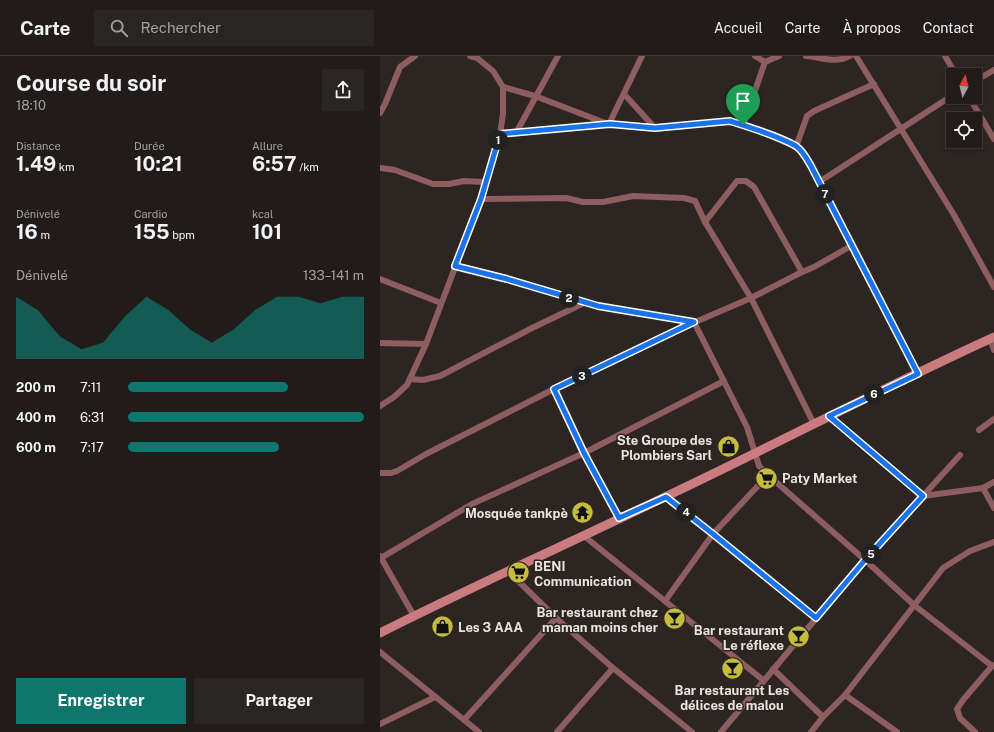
<!DOCTYPE html>
<html lang="fr">
<head>
<meta charset="utf-8">
<style>
  body { margin:0; font-family:"Public Sans",sans-serif; background:#292522; color:#f1f3f6; height:100vh; display:flex; flex-direction:column; font-size:15px; white-space:nowrap }
  * { box-sizing:border-box; margin:0 }
  p { font-size:13px; color:#a2a1a2 }
  .icon { flex:none; width:22px; height:22px; fill:none; stroke:currentColor; stroke-width:2; stroke-linecap:round; stroke-linejoin:round }
  .map { position:relative; flex:1; overflow:hidden }
  .drawer { display:flex; flex-direction:column; background:#211c19; width:380px }
  .drawer>* { flex:none }
  .needle { width:26px; rotate:7deg }
  .tools { position:absolute; left:566px; top:12px; display:grid; gap:8px }
  .tools a { display:grid; place-items:center; width:36px; height:36px; border-radius:0px; background:#211c19; box-shadow:0 2px 6px #0003,0 0 0 1px #3e3a38; font-size:20px }
  .pin { position:absolute; display:grid; place-items:center; width:34px; height:34px; color:#fff; margin:-41px -17px; border-radius:50% 50% 50% 0; rotate:-45deg; box-shadow:0 0 4px #0007 }
  .pin .icon { rotate:45deg }
  .km { position:absolute; width:20px; height:20px; margin:-10px; border-radius:50%; background:#222; color:#fff; font-size:11px; line-height:20px; text-align:center }
  .round { display:grid; place-items:center; flex:none; width:42px; height:42px; border-radius:0px; background:#292522 }
  .summary { display:flex; align-items:center; justify-content:space-between; height:68px; padding:0 16px }
  h1 { font-size:22px; font-weight:700; line-height:30px }
  .stats { display:grid; grid-template-columns:repeat(3,1fr); gap:6px; height:68px; padding:4px 16px }
  .stats div { display:grid; align-content:center }
  .stats b { font-size:20px; font-weight:700 }
  .stats small { font-size:11px; font-weight:400 }
  .stats p { font-size:11px }
  .chart { height:112px; padding:8px 16px }
  .chart p { display:flex; justify-content:space-between }
  .chart svg { width:100%; height:72px; margin-top:4px; fill:#0f766e; opacity:.7 }
  .action { display:flex; gap:8px; margin-top:auto; padding:8px 16px }
  .action a { flex:1; height:46px; border-radius:0px; background:#0f766e; color:#fff; font-size:16px; font-weight:700; line-height:46px; text-align:center }
  .action a+a { background:#292522; color:#f1f3f6 }
  ul { padding:0 16px; list-style:none; font-size:13px }
  li { display:grid; grid-template-columns:64px 48px 1fr; align-items:center; height:30px }
  li i { height:10px; border-radius:5px; background:#0f766e }
  header { display:flex; align-items:center; gap:24px; box-sizing:border-box; height:56px; padding:0 20px; background:#211c19; border-bottom:1px solid #3e3a38 }
  header strong { font-size:19px }
  nav { display:flex; gap:22px; margin-inline-start:auto; font-size:14px }
  .search { width:280px; height:36px; background:#292522; display:flex; align-items:center; gap:10px; box-sizing:border-box; padding:0 14px; border-radius:0px; color:#a2a1a2; font-size:15px }
  main { display:flex; flex:1; min-height:0 }
  .map>svg:first-child { display:block }
  .lines { fill:none; stroke-linecap:round; stroke-linejoin:round }
  .street { stroke:#8e5d60; stroke-width:6 }
  .secondary { stroke:#c97b80; stroke-width:9 }
  .route-casing { stroke:#fff; stroke-width:8 }
  .route { stroke:#1a73e8; stroke-width:5 }
  .labels { text-anchor:middle; stroke-width:3; stroke-linejoin:round; paint-order:stroke }
  .poi-label { font-size:13px; font-weight:bold; fill:#e9e4e1; stroke:#2c2521; text-anchor:end }
</style>
</head>
<body>
<header>
<strong>Carte</strong>
<div class="search"><svg class="icon" aria-label="search" viewBox="0 0 24 24"><circle cx="10" cy="10" r="6"/><path d="M15 15l6 6"/></svg>Rechercher</div>
<nav><a>Accueil</a><a>Carte</a><a>À propos</a><a>Contact</a></nav>
</header>
<main>
<section class="drawer">
<div class="summary"><div><h1>Course du soir</h1><p>18:10</p></div><a class="round"><svg class="icon" aria-label="share" viewBox="0 0 24 24"><path d="M12 15V3M7 8l5-5 5 5M5 13v7h14v-7"/></svg></a></div>
<div class="stats">
<div><p>Distance</p><b>1.49<small> km</small></b></div>
<div><p>Durée</p><b>10:21</b></div>
<div><p>Allure</p><b>6:57<small> /km</small></b></div>
</div>
<div class="stats">
<div><p>Dénivelé</p><b>16<small> m</small></b></div>
<div><p>Cardio</p><b>155<small> bpm</small></b></div>
<div><p>kcal</p><b>101</b></div>
</div>
<div class="chart"><p><span>Dénivelé</span>133–141 m</p>
<svg viewBox="0 0 160 44" preserveAspectRatio="none"><path d="M0 44V6L10 14L20 30L30 38L40 34L50 18L60 6L70 14L80 26L90 34L100 26L110 14L120 6L130 6L140 10L150 6L160 6V44z"/></svg>
</div>
<ul>
<li><b>200 m</b>7:11<i style="width:68%"></i></li>
<li><b>400 m</b>6:31<i style="width:100%"></i></li>
<li><b>600 m</b>7:17<i style="width:64%"></i></li>
</ul>
<div class="action"><a>Enregistrer</a><a>Partager</a></div>
</section>
<div class="map">
<svg width="614" height="676" viewBox="0 0 614 676">
  <rect width="100%" height="100%" fill="#2c2521"/>
  <g class="lines">
    <g class="street">
      <polyline points="375,0 385,6"/>
      <path d="M426,0C440,1 456,8 470,0"/>
      <polyline points="476,0 574,159 614,231"/>
      <polyline points="565,0 576,19"/>
      <polyline points="595,25 614,14"/>
      <polyline points="123,31 155,40 228,68"/>
      <polyline points="244,38 275,72"/>
      <polyline points="589,41 614,83"/>
      <polyline points="0,57 5,48 20,11 35,0"/>
      <polyline points="229,68 262,0"/>
      <polyline points="363,69 385,6 399,0"/>
      <polyline points="136,77 178,0"/>
      <polyline points="120,78 229,68 275,72 350,65 382,76 416,91 423,97 431,110 538,318"/>
      <polyline points="416,91 427,60 434,55 494,28"/>
      <polyline points="0,112 15,114 53,128 69,128 84,125 105,126"/>
      <polyline points="439,126 573,39"/>
      <polyline points="101,143 186,142 203,146 223,146 253,140 304,142 315,145 325,166 371,242 434,368"/>
      <polyline points="325,166 357,125 366,125 374,131 422,216"/>
      <polyline points="75,210 127,223 218,250 314,266 367,371 379,410 388,419 485,504 534,549 612,610"/>
      <polyline points="0,223 61,247"/>
      <polyline points="610,283 614,294"/>
      <polyline points="0,287 46,288"/>
      <polyline points="30,323 43,324 60,320 152,272 204,247"/>
      <polyline points="174,333 204,397 239,462"/>
      <polyline points="0,350 14,341 27,329 46,288 101,143 120,78 123,58 123,31 113,15 97,2 90,0"/>
      <polyline points="449,360 543,440 603,432"/>
      <polyline points="599,374 614,363"/>
      <polyline points="0,417 11,417 17,415 46,398 174,333 292,276 371,242 422,216 434,211 471,190"/>
      <polyline points="614,426 603,432 614,452"/>
      <polyline points="286,441 333,478 436,562"/>
      <polyline points="204,480 383,624"/>
      <polyline points="0,500 34,560"/>
      <polyline points="1,502 92,448 204,397 344,325"/>
      <polyline points="128,515 176,562 233,612 312,676"/>
      <polyline points="285,545 333,478 388,419"/>
      <polyline points="0,596 99,676"/>
      <polyline points="393,613 443,661"/>
      <polyline points="465,639 517,676"/>
      <polyline points="84,664 176,562"/>
      <polyline points="0,668 55,641"/>
      <polyline points="177,676 233,612"/>
      <polyline points="341,676 485,504 580,399"/>
      <polyline points="431,676 443,661 465,639 563,512 590,495 614,486"/>
      <polyline points="595,676 580,662 577,653 583,644 612,610 614,609"/>
    </g>
    <path class="secondary" d="M0,577C95,529 192,486 287,440C397,388 504,331 614,281"/>
  </g>
  <g class="lines">
    <defs>
      <path id="route" d="M350,65C369,71 399,80 416,90C423,95 427,103 431,110L538,318L449,360L543,440L485,504L436,562L333,478L286,441L239,462L204,397L174,333L314,266L218,250L127,223L75,210L101,143L120,78L230,68L275,72Z"/>
    </defs>
    <use href="#route" class="route-casing"/>
    <use href="#route" class="route"/>
  </g>
  <defs>
    <symbol id="shop-disc" viewBox="-11 -11 22 22"><circle r="9.5" fill="#c5bc3d" stroke="#2c2521"/><path d="M-5-2.5h2.3a2.7 3.5 0 0 1 5.4 0H5L5.5 6h-11ZM-1.5-2.5h3a1.5 2.3 0 0 0-3 0Z" fill="#111"/></symbol>
    <symbol id="supermarket-disc" viewBox="-11 -11 22 22"><circle r="9.5" fill="#c5bc3d" stroke="#2c2521"/><path d="M-6-5.5h2.5l.6 2H6L4.5 2H-2.5L-4.4-4H-6ZM-1.5 3.2a1.3 1.3 0 1 0 .1 0ZM3 3.2a1.3 1.3 0 1 0 .1 0Z" fill="#111"/></symbol>
    <symbol id="temple-disc" viewBox="-11 -11 22 22"><circle r="9.5" fill="#c5bc3d" stroke="#2c2521"/><path d="M0-6L5-2H3V0L6.5 2.5H4V6H1.5V3h-3V6H-4V2.5H-6.5L-3 0V-2H-5Z" fill="#111"/></symbol>
    <symbol id="bar-disc" viewBox="-11 -11 22 22"><circle r="9.5" fill="#c5bc3d" stroke="#2c2521"/><path d="M-6-5H6L.8 .8V4.5H3.5V6h-7V4.5H-.8V.8Z" fill="#111"/></symbol>
  </defs>
  <g fill-rule="evenodd">
    <use href="#shop-disc" x="336" y="378" width="25" height="25"/>
    <use href="#supermarket-disc" x="374" y="410" width="25" height="25"/>
    <use href="#temple-disc" x="190" y="444" width="25" height="25"/>
    <use href="#supermarket-disc" x="126" y="504" width="25" height="25"/>
    <use href="#bar-disc" x="282" y="550" width="25" height="25"/>
    <use href="#shop-disc" x="50" y="558" width="25" height="25"/>
    <use href="#bar-disc" x="406" y="568" width="25" height="25"/>
    <use href="#bar-disc" x="340" y="600" width="25" height="25"/>
  </g>
  <g class="labels">
    <g class="poi-label">
      <text x="332" y="389">Ste Groupe des<tspan x="332" dy="15">Plombiers Sarl</tspan></text>
      <text x="402" y="427" text-anchor="start">Paty Market</text>
      <text x="188" y="462">Mosquée tankpè</text>
      <text x="154" y="515" text-anchor="start">BENI<tspan x="154" dy="15">Communication</tspan></text>
      <text x="278" y="561">Bar restaurant chez<tspan x="278" dy="15">maman moins cher</tspan></text>
      <text x="78" y="576" text-anchor="start">Les 3 AAA</text>
      <text x="404" y="579">Bar restaurant<tspan x="404" dy="15">Le réflexe</tspan></text>
      <text x="352" y="639" text-anchor="middle">Bar restaurant Les<tspan x="352" dy="15">délices de malou</tspan></text>
    </g>
  </g>
</svg>
<div class="tools">
<a><svg class="needle" viewBox="-14 -14 28 28"><path d="M0-13l5 13h-10z" fill="#e53935"/><path d="M0 13l5-13h-10z" fill="#a2a1a2"/></svg></a>
<a><svg class="icon" aria-label="locate" viewBox="0 0 24 24"><circle cx="12" cy="12" r="6"/><path d="M12 2v4M12 18v4M2 12h4M18 12h4"/></svg></a>
</div>
<div class="pin" style="left:363px;top:69px;background:#1e9e55"><svg class="icon" aria-label="arrive" viewBox="0 0 24 24"><path d="M6 21V4h12l-3 4 3 4H6"/></svg></div>
<b class="km" style="left:118px;top:84px">1</b>
<b class="km" style="left:189px;top:242px">2</b>
<b class="km" style="left:202px;top:320px">3</b>
<b class="km" style="left:306px;top:456px">4</b>
<b class="km" style="left:491px;top:498px">5</b>
<b class="km" style="left:494px;top:338px">6</b>
<b class="km" style="left:445px;top:138px">7</b>
</div>
</main>
</body>
</html>
